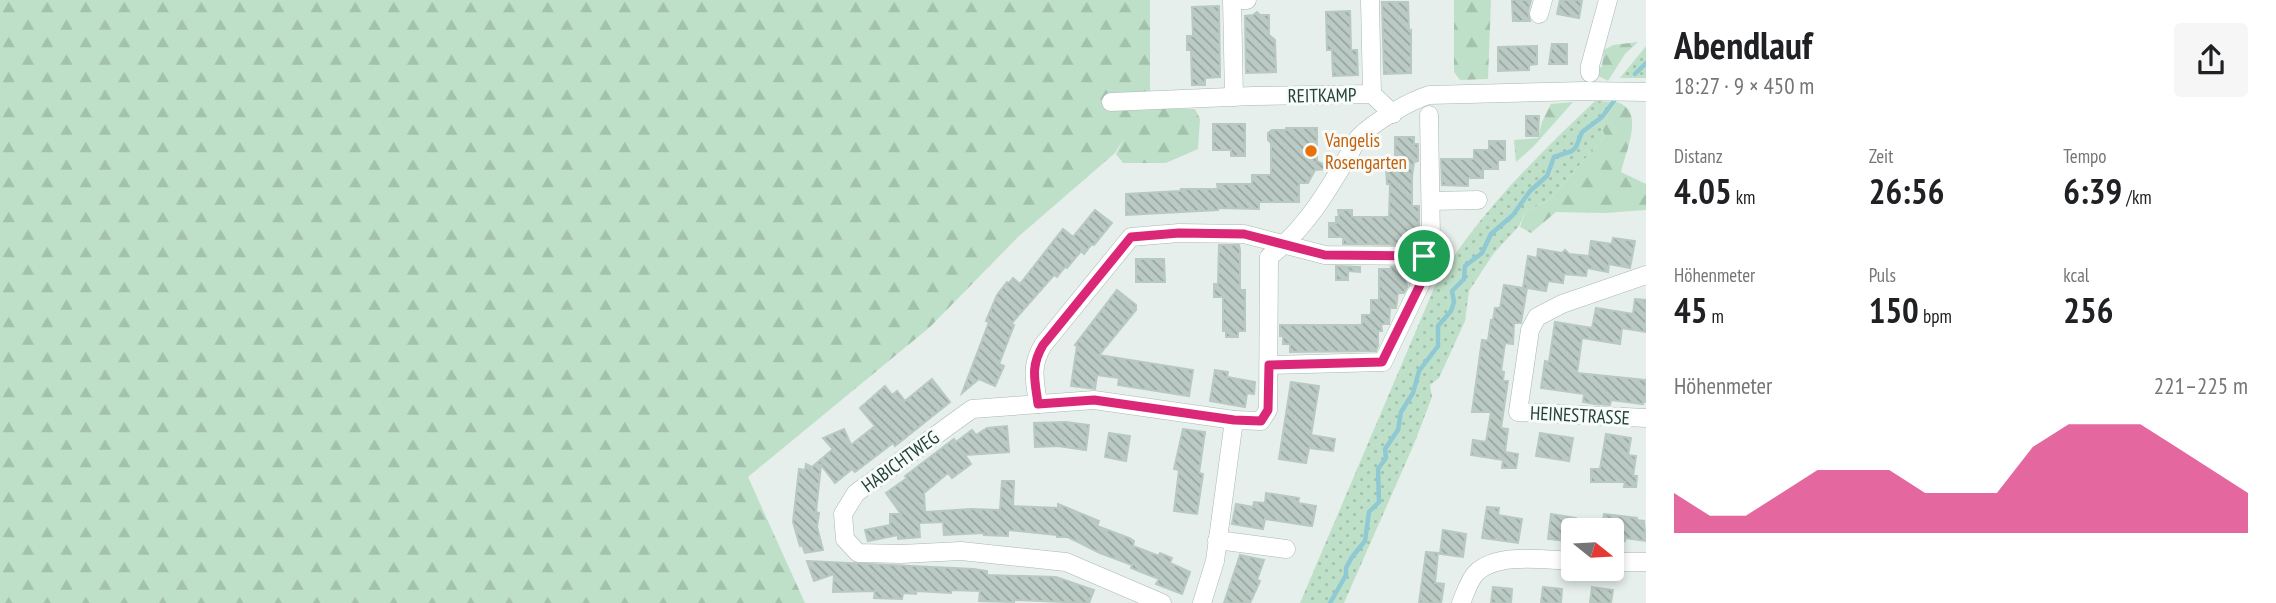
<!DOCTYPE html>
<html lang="de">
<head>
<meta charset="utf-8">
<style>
  body { margin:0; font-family:"PT Sans Narrow",sans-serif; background:#f6f6f6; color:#202124; height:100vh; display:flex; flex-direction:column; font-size:26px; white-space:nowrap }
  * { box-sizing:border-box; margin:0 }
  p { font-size:23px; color:#757577 }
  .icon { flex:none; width:38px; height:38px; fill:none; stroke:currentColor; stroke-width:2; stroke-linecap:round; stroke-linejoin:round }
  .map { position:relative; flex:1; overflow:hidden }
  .details { display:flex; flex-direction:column; background:#fff; width:630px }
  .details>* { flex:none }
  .needle { width:46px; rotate:108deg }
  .buttons { position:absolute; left:1561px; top:518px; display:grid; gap:14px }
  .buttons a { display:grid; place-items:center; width:63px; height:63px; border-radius:7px; background:#fff; box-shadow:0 4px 10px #0003; font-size:35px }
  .pin { position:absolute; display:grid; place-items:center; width:60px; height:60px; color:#fff; margin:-30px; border:4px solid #fff; border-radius:50%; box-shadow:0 2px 7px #0007 }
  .round { display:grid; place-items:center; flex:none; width:74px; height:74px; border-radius:7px; background:#f6f6f6 }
  .overview { display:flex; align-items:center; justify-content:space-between; height:119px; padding:0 28px }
  h1 { font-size:38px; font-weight:600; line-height:52px }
  .figures { display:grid; grid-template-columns:repeat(3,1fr); gap:10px; height:119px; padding:7px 28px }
  .figures div { display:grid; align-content:center }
  .figures b { font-size:35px; font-weight:600 }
  .figures small { font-size:19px; font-weight:400 }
  .figures p { font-size:19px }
  .chart { height:196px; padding:14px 28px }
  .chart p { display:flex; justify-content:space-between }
  .chart svg { width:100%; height:126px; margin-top:7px; fill:#db2777; opacity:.7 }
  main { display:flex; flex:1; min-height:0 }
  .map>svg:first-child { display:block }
  .grass { fill:url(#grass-dots) }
  .forest { fill:url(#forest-firs) }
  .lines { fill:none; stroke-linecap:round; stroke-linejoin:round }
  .stream { stroke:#8ec9d4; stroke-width:4.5 }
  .building { fill:url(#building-back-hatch); stroke:#b8c9c2; stroke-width:2 }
  .minor-casing { stroke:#a8b8b2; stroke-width:19 }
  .minor { stroke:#fff; stroke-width:18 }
  .route-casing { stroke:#fff; stroke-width:14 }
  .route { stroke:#db2777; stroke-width:9 }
  .food-dot { fill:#e8710a; stroke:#f7fbf9; stroke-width:2.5 }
  .labels { text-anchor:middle; stroke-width:6; stroke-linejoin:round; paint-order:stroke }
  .street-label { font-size:19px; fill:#24423a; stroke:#f7fbf9 }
  .food-label { font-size:19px; fill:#c56008; stroke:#f7fbf9; text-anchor:start }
</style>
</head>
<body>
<main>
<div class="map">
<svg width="1646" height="603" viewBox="0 0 1646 603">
  <defs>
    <pattern id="grass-dots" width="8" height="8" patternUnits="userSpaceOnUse" patternTransform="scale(1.75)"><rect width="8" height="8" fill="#bfe0c8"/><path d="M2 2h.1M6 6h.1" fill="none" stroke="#a4c1ad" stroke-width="1.8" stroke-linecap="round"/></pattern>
    <pattern id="forest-firs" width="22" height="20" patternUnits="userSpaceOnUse" patternTransform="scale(1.75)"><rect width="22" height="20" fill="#bfe0c8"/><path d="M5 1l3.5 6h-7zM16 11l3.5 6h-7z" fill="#a4c1ad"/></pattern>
    <pattern id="building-back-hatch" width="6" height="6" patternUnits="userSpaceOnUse" patternTransform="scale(1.75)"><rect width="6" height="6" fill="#bbcac4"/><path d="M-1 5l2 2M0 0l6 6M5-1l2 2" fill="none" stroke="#98a6a0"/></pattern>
  </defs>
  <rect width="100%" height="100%" fill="#e6efeb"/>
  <g class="grass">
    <polygon points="1646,46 1646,78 1620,78"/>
    <path d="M1595,101L1616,102L1601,126L1605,136L1549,200L1525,212L1519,226L1494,253L1469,291L1465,321L1439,378L1430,385L1432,397L1414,444L1344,603H1300L1435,286C1476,216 1536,157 1595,101Z"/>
  </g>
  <g class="forest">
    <polygon points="0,0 1150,0 1150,91 1141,108 1195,109 1200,119 1198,149 1166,163 1123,163 1116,154 1124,138 1115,153 1018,237 930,327 748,477 805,603 0,603"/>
    <polygon points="1454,0 1491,0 1488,79 1460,80 1454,72"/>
    <polygon points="1638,42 1625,54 1608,81 1595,74 1602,66 1604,50 1613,45"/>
    <polygon points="1573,102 1533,147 1516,162 1514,140 1538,138 1542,122 1551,104"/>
    <path d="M1616,102C1646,109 1626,150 1621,172L1646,184V210L1605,213L1556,212L1531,233L1520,227L1525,212L1549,200L1605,136L1601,126Z"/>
  </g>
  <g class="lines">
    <g class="stream">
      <polyline points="1635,74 1646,63"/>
      <polyline points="1330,603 1346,575 1346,568 1352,557 1365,541 1369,512 1379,502 1378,469 1386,458 1385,449 1398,430 1401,412 1413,393 1419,371 1438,346 1438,326 1451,311 1454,302 1452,291 1464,279 1465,266 1482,253 1491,234 1513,215 1530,191 1547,176 1554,157 1572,151 1576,147 1582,132 1602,117 1614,101"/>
    </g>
  </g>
  <g class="building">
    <polygon points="1512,0 1531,0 1528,12 1530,21 1513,21"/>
    <polygon points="1560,0 1582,0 1579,18 1557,14"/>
    <polygon points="1382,2 1408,2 1409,31 1411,30 1411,73 1384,74"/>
    <polygon points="1219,6 1220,77 1205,78 1205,85 1192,85 1191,50 1187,50 1187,36 1193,36 1192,7"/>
    <polygon points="1350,11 1351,50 1357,50 1358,75 1333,76 1332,50 1327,50 1326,12"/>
    <polygon points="1257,12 1260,15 1269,15 1269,35 1275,40 1276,72 1246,73 1245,16 1253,15"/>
    <polygon points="1552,44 1567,44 1567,64 1549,64"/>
    <polygon points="1537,46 1537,64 1529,65 1529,70 1498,71 1498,47"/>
    <polygon points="1526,116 1539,116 1538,136 1526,136"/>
    <polygon points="1213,124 1245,124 1245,156 1231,156 1231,150 1213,150"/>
    <polygon points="1286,128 1317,128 1317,161 1328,167 1327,169 1315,170 1308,183 1299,183 1299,202 1259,202 1259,209 1218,208 1218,210 1126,215 1126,194 1180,191 1181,189 1218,189 1217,184 1252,184 1252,175 1271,175 1271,143 1268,140 1268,133 1272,130 1286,130"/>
    <polygon points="1395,137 1414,137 1414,144 1418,144 1418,161 1414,162 1412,177 1412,206 1419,206 1419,240 1413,240 1413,245 1343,244 1343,237 1329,237 1329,223 1336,223 1336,217 1339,217 1338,210 1352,210 1352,217 1389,217 1390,184 1387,184 1386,168 1395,168"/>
    <polygon points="1489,141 1505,141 1505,160 1498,160 1498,169 1483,169 1483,178 1468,178 1468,186 1442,185 1441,159 1474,159 1474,150 1489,150"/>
    <polygon points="1095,210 1112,223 1094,245 1092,244 1084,254 1081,251 1067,268 1065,267 1057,277 1054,275 1011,324 1014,325 999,364 1004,366 995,386 979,379 962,393 989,322 986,321 997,295 1007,282 1009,283 1013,278 1020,284 1063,229 1073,237"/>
    <polygon points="1613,238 1635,241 1630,268 1609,264 1608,272 1587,268 1586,276 1564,274 1563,283 1548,281 1546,291 1527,288 1521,323 1514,323 1513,344 1505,343 1501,371 1504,372 1503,381 1508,381 1501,428 1508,429 1505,452 1518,454 1516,468 1502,468 1503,460 1471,455 1473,440 1486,442 1491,412 1472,412 1482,340 1488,341 1491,320 1493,320 1495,308 1500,308 1504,285 1523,288 1528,256 1537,258 1538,249 1562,253 1565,250 1569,254 1589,256 1591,241 1612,244"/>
    <polygon points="1219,245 1239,245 1240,250 1240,290 1245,290 1245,331 1238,331 1238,337 1226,337 1226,331 1223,331 1223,297 1214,297 1214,284 1218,284"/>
    <polygon points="1136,259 1164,259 1165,282 1136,282"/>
    <polygon points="1336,266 1360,267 1360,272 1348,271 1348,280 1336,280"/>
    <polygon points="1391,267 1405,267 1407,287 1404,293 1398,293 1396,308 1390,308 1389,324 1381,324 1382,331 1378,331 1378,346 1376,351 1290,352 1290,344 1283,344 1283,336 1280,336 1280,325 1362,325 1362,315 1371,315 1371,300 1379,300 1379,269 1391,269"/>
    <polygon points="1117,290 1136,305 1136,310 1099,355 1193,370 1189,396 1118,385 1119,378 1097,375 1095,389 1071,386 1077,346 1075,345"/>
    <polygon points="1635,299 1646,300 1646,332 1622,328 1620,344 1582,338 1577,373 1646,380 1646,402 1643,402 1643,404 1611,400 1610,405 1594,404 1583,402 1584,394 1541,388 1545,361 1549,362 1555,322 1592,328 1596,308 1633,314"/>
    <polygon points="1215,370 1228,372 1227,377 1255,382 1254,394 1247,393 1245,407 1210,401"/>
    <polygon points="932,379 950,402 895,446 893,443 855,472 852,469 835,483 821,465 816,512 819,513 817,527 823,550 805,553 802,545 800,546 793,522 799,469 805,470 806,464 812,467 833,449 823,438 844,429 851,445 875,426 860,408 885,386 892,395 897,391 905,401"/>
    <polygon points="1291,382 1319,386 1311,435 1335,439 1333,451 1309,448 1306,463 1279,459"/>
    <polygon points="1066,422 1089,425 1086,450 1058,446 1035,447 1034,423"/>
    <polygon points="1007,426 1009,452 965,455 971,464 952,478 948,473 924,493 925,512 971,509 1000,510 1002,481 1014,481 1013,506 1058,508 1058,504 1099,521 1097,526 1129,538 1134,541 1133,546 1159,556 1160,553 1172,558 1170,563 1190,572 1182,594 1156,584 1159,579 1131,568 1132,565 1100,553 1068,537 1057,537 1057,535 1008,530 1008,536 984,535 984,533 944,535 943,522 919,523 920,537 898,539 898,535 868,541 865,530 890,525 890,514 901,514 886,493 907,478 905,476 954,439 956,442 972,430 976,435 987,428"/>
    <polygon points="1183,429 1205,432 1199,473 1203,474 1197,514 1174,511 1179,470 1174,469"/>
    <polygon points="1109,433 1130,436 1126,461 1105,457"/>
    <polygon points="1540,433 1573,438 1569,461 1536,456"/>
    <polygon points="1606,434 1631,438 1628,455 1636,456 1633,476 1637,476 1636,487 1624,487 1625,482 1591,482 1591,469 1600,469"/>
    <polygon points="1266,493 1299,498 1298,503 1316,506 1312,526 1265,519 1263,529 1232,524 1236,504 1253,507 1254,502 1265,503"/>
    <polygon points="1487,507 1499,508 1498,515 1522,519 1518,543 1482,538"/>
    <polygon points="1551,514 1576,518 1573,542 1548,539"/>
    <polygon points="1604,514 1637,518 1637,520 1644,521 1646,541 1625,538 1625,541 1612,539 1612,530 1601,530"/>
    <polygon points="1443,530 1466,534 1463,557 1440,554"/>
    <polygon points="1426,552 1438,553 1435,583 1444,584 1441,603 1419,603"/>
    <polygon points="1240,555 1264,560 1257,580 1260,581 1250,603 1224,603"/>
    <polygon points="807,561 974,569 987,571 987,575 1056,577 1094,590 1089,603 1014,600 1014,602 979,601 980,591 951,590 951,593 916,591 916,594 903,593 902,599 874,598 875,591 833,592 834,574 814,581"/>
    <polygon points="1493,587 1512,589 1511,603 1491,603"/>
    <polygon points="1543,587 1562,589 1561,603 1541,603"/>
    <polygon points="1592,587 1613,590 1611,603 1590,603"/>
  </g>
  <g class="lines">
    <defs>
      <g id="minor">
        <polyline points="1370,0 1372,94"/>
        <polyline points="1539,14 1543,0"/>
        <polyline points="1590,73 1590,66 1608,0"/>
        <polyline points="1234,97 1232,0 1247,0"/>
        <polyline points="1111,102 1253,96 1372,94 1393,114"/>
        <polyline points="1431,201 1478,200"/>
        <polyline points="1646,275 1562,304 1537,317 1530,330 1518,412 1646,418"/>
        <polyline points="1269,365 1383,362 1421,283 1424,256 1431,240 1429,115"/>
        <path d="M1038,404C1035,380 1030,367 1043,345L1131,237L1179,233L1244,234L1325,255L1424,256"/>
        <polyline points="1217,540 1286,549"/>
        <polyline points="1612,562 1646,562"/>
        <polyline points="1162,603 1066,562 961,551 901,554 858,553 845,539 843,514 856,493 972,409 1094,400 1234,420"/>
        <path d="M1202,603L1215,561L1234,420L1261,421L1268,410L1269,257C1310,225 1333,182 1359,137C1374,122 1409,101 1429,95L1584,91L1646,92"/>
        <path d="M1461,603C1465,594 1469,580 1476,573C1497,552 1545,560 1573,561"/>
      </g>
    </defs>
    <use href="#minor" class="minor-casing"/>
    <use href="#minor" class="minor"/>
  </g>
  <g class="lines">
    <defs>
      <path id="route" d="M1179,233L1244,234L1325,255L1424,256L1421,283L1382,362L1269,365L1268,410L1261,421L1234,420L1094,400L1038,404C1035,380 1030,367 1043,345L1131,237Z"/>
    </defs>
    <use href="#route" class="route-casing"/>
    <use href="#route" class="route"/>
  </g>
  <circle class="food-dot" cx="1311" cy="151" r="7"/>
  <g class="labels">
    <g class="street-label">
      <text transform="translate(1322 95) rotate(-1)" y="7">REITKAMP</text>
      <text transform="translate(1580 415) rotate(3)" y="7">HEINESTRASSE</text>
      <text transform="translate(900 461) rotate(-36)" y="7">HABICHTWEG</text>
    </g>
    <g class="food-label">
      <text x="1325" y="147">Vangelis<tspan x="1325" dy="22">Rosengarten</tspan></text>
    </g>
  </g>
</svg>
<div class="buttons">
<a><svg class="needle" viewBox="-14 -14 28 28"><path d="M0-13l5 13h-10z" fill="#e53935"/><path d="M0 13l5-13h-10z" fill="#757577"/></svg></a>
</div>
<div class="pin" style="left:1424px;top:256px;background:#1e9e55"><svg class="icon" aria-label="arrive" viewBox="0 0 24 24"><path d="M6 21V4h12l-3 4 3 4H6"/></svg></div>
</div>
<section class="details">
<div class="overview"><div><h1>Abendlauf</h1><p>18:27 · 9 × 450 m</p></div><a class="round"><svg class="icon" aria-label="share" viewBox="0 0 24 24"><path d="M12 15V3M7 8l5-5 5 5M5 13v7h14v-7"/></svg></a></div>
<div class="figures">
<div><p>Distanz</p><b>4.05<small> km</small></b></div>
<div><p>Zeit</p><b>26:56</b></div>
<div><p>Tempo</p><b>6:39<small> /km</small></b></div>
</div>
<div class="figures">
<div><p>Höhenmeter</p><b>45<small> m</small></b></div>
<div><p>Puls</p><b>150<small> bpm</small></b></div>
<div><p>kcal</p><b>256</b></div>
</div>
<div class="chart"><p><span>Höhenmeter</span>221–225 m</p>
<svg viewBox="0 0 160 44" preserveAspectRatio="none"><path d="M0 44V30L10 38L20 38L30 30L40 22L50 22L60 22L70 30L80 30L90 30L100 14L110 6L120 6L130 6L140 14L150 22L160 30V44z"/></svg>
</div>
</section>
</main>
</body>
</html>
